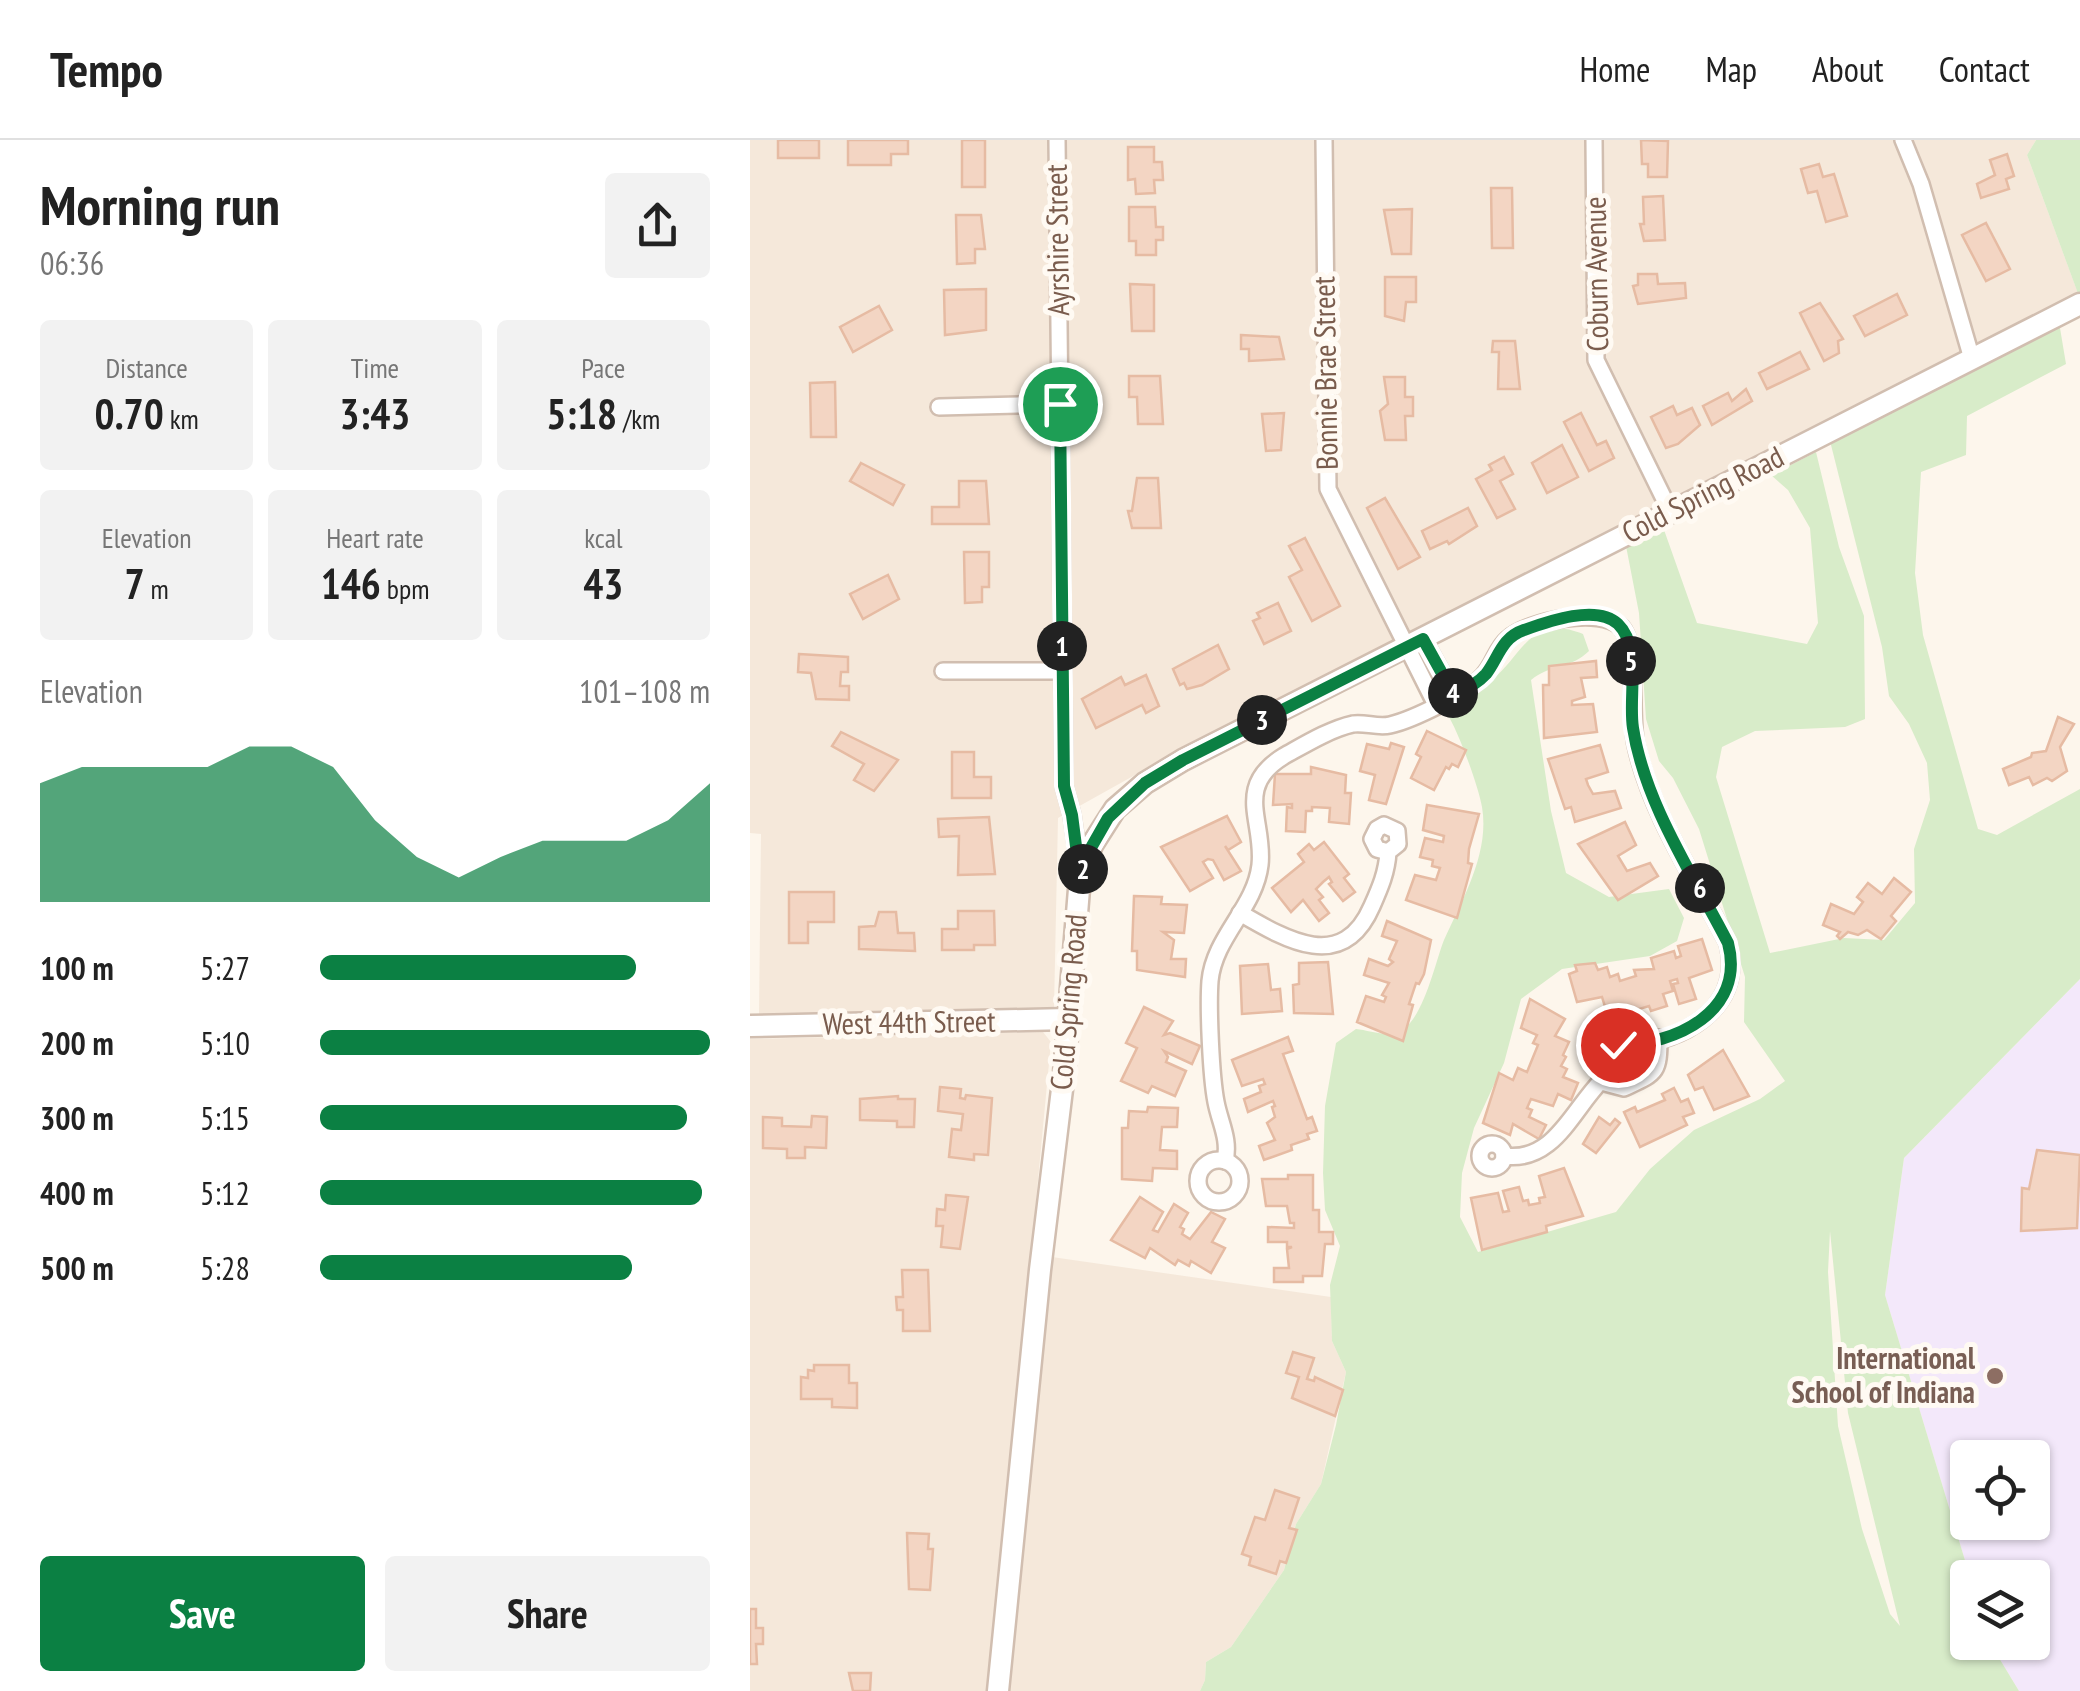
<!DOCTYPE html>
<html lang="en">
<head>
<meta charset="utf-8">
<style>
  body { margin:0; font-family:"PT Sans Narrow",sans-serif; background:#f2f2f2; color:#222; height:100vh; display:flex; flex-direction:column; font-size:38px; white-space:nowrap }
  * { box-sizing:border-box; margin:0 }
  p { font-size:32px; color:#767676 }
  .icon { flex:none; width:55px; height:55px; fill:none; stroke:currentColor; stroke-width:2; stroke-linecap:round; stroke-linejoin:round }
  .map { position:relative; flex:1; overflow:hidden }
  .sheet { display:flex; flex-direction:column; background:#fff; width:750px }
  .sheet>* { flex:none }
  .buttons { position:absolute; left:1200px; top:1300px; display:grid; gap:20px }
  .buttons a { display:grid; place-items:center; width:100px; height:100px; border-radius:10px; background:#fff; box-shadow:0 2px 8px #0004; font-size:50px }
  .pin { position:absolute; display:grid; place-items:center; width:85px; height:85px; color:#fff; margin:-42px; border:5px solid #fff; border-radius:50%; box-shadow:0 2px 10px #0007 }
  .km { position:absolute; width:50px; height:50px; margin:-25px; border-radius:50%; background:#222; color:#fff; font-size:28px; line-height:50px; text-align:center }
  .round { display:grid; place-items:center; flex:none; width:105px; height:105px; border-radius:10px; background:#f2f2f2 }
  .summary { display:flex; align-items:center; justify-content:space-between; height:170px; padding:0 40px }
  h1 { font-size:55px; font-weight:700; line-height:75px }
  .figures { display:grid; grid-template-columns:repeat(3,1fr); gap:15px; height:170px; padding:10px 40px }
  .figures div { display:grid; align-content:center; border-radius:10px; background:#f2f2f2; text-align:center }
  .figures b { font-size:42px; font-weight:700 }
  .figures small { font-size:28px; font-weight:400 }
  .figures p { font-size:28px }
  .chart { height:280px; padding:20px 40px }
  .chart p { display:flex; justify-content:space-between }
  .chart svg { width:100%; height:180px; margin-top:10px; fill:#0b8043; opacity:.7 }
  .primary-button { display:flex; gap:20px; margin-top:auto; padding:20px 40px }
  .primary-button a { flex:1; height:115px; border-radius:10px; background:#0b8043; color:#fff; font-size:40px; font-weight:700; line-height:115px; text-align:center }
  .primary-button a+a { background:#f2f2f2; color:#222 }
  ul { padding:0 40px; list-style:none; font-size:32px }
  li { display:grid; grid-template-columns:160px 120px 1fr; align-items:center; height:75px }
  li i { height:25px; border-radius:12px; background:#0b8043 }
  header { display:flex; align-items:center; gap:60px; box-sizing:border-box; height:140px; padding:0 50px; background:#fff; border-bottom:2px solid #e0e0e0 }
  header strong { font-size:48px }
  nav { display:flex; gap:55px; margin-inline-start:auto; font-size:35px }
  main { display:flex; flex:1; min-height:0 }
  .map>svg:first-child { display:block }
  .residential { fill:#f5e8da }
  .education { fill:#f3e8fa; fill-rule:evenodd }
  .green { fill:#d8ecc9; fill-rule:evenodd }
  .building { fill:#f3d5c3; stroke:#e6bba3; stroke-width:2.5 }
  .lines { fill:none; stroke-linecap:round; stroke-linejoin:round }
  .minor-casing { stroke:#d1beb0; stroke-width:20 }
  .tertiary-casing { stroke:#d1beb0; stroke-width:25 }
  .minor { stroke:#fff; stroke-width:15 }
  .tertiary { stroke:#fff; stroke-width:20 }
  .route-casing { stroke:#fff; stroke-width:20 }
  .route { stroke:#0b8043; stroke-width:12 }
  .education-dot { fill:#8d6e63; stroke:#fffaf3; stroke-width:4 }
  .labels { text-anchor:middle; stroke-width:10; stroke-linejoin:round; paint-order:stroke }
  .street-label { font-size:30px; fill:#7a5c4d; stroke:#fffaf3 }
  .education-label { font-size:30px; font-weight:bold; fill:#785e54; stroke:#fffaf3; text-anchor:end }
</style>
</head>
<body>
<header>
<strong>Tempo</strong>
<nav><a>Home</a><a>Map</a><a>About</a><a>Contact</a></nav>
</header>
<main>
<section class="sheet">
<div class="summary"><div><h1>Morning run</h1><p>06:36</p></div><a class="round"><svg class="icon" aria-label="share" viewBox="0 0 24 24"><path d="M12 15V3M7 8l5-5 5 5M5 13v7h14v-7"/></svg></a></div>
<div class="figures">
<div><p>Distance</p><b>0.70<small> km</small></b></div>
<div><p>Time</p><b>3:43</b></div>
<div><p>Pace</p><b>5:18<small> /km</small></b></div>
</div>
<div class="figures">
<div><p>Elevation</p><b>7<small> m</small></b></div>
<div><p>Heart rate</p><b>146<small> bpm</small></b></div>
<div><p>kcal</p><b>43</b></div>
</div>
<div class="chart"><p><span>Elevation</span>101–108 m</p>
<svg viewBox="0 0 160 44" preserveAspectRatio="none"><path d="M0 44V15L10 11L20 11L30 11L40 11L50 6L60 6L70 11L80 24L90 33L100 38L110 33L120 29L130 29L140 29L150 24L160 15V44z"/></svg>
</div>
<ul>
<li><b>100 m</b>5:27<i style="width:81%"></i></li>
<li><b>200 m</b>5:10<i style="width:100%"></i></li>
<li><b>300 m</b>5:15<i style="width:94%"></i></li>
<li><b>400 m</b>5:12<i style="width:98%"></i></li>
<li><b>500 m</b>5:28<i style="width:80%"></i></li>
</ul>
<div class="primary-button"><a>Save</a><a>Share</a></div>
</section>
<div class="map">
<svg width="1330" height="1551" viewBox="0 0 1330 1551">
  <rect width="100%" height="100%" fill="#fdf6ec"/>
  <g class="residential">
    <polygon points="0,0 1286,0 1277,15 1329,156 394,630 308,678 304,868 9,875 11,694 0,693"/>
    <polygon points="293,892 301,902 281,1114 581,1157 582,1201 596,1232 571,1344 546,1384 534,1430 481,1507 456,1522 455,1540 450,1551 0,1551 0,899"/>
  </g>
  <path class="education" d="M1330,839V1551H1269L1240,1503L1282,1502V1438L1220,1437L1135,1155L1154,1018ZM1218,1318H1282V1382H1218Z"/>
  <g class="green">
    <polygon points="1286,0 1330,0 1330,159 1277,15"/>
    <path d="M1309,182L1316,224L1217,276L1216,315L1171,332L1165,433L1173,495L1228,689L1247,695L1330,649V839L1154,1018L1135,1155L1220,1437L1218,1502L1240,1503L1269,1551H450L455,1540L456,1522L481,1507L534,1430L546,1384L571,1344L586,1285L596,1232L582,1201L580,1145L590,1106L575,1070L573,1033L575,966L586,903L606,889C617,890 634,896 645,893C672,888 685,822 694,800C712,760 740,713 732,667C728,645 708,590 696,572C712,562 728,551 742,540C773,515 780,473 833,494L839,511C821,529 800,524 781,540L801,671L816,733L859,757L919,749L934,778L927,801L900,816L812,829L771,859L754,923L724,988L712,1033L710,1077L728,1112L866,1072L900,1029L944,990L1010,959L1035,941L994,882L995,837L949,689L923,638L909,621L896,579L889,473L876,406L913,387L947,483L1057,504L1068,483L1060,388L1038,350L1021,335L1066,312L1089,407L1114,476L1115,579L1095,587L1005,591L972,607L966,637L1020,813L1094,798L1134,800L1165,763L1164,709L1180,660L1177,623L1159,584L1139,556L1132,507L1080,301ZM1080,1091L1098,1273L1150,1486L1140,1474L1112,1389L1088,1286L1078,1132Z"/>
  </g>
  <g class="building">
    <rect x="28" y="0" width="41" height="18"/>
    <polygon points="98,0 158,0 158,14 141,14 141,25 98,25"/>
    <rect x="212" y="0" width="23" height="47"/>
    <polygon points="891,0 918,1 917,37 898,37 898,24 892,24"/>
    <polygon points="378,7 404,7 404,22 412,22 413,40 404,40 405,53 386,54 385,39 378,40"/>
    <polygon points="1257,14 1264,36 1256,39 1259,49 1231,58 1227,44 1245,35 1240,20"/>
    <polygon points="1069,24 1073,37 1084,34 1097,76 1076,82 1067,51 1058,53 1051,29"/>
    <polygon points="741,48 762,48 763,108 742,108"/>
    <polygon points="913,56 915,100 894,101 890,84 894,84 893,57"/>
    <polygon points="379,67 405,67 406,87 413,87 413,100 406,100 406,115 386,115 386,101 379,101"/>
    <polygon points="662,69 661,114 642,114 634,70"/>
    <polygon points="206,75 231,75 235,109 225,109 225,123 207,124"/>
    <polygon points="1236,83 1260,129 1236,141 1212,95"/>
    <polygon points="888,134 907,134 908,144 935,143 936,158 888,164 883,146 888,145"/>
    <polygon points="635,137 666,137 666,162 656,162 654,181 635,176"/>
    <polygon points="380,144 404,145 404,191 382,191"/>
    <polygon points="236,149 236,190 195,195 194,150"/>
    <polygon points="1147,154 1157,175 1115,196 1104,176"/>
    <polygon points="1070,163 1093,199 1088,201 1089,213 1074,221 1050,173"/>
    <polygon points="129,166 142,190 103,212 90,187"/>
    <polygon points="491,195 529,197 534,219 499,221 499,209 491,209"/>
    <polygon points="743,201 765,201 770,249 748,249 749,212 742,212"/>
    <polygon points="1050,212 1059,229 1017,249 1009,233"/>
    <polygon points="379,236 410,236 413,284 388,284 387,257 379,257"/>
    <polygon points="634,237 655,237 655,257 663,257 663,276 655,276 656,300 635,300 630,271 638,264"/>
    <polygon points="85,242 86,297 61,297 60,243"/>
    <polygon points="996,249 1002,261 962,285 953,266 978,253 982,261"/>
    <polygon points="923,266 927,275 942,268 950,285 928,304 916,308 901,277"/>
    <polygon points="534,273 531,310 516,311 512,274"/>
    <polygon points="831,273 847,305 856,301 864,318 839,331 814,282"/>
    <polygon points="812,305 828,337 797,353 782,323"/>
    <polygon points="754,317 763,334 750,341 765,369 747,378 726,339 742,330 739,325"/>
    <polygon points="111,323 154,345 143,365 100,341"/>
    <polygon points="387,338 408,338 411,388 382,388 378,371 382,371"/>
    <polygon points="209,341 236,341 239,384 182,384 182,367 209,367"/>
    <polygon points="635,358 670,417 648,429 617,368"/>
    <polygon points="718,368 727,386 699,404 697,401 680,409 672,391"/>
    <polygon points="555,398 590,466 562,481 539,437 552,430 539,406"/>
    <polygon points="214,412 239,412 239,447 232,447 232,462 215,463"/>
    <polygon points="138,435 149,459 113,479 100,454"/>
    <polygon points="528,463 541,491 514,504 503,481 510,478 507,473"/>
    <polygon points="468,505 479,529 452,545 437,549 434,543 430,545 423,529"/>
    <polygon points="49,514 98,517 98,532 91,532 90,546 99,546 99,560 66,559 61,533 48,532"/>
    <polygon points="846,521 847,537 831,538 835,557 822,561 822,565 843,564 847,592 794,598 793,545 799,545 799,526"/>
    <polygon points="396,535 409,566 396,573 392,565 346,588 332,559 371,537 375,545"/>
    <polygon points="1308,577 1324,584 1310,607 1317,631 1302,641 1297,638 1283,645 1279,637 1259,645 1253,629 1281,617 1282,613 1296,611"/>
    <polygon points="677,591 716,610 708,627 702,624 699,629 696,627 684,650 661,638 671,617 666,614"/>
    <polygon points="91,592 148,620 124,651 104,640 114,624 82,606"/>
    <polygon points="641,603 654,607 636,664 619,660 625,635 610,631 617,604 639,609"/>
    <polygon points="850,605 858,632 836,639 838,645 843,654 865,651 871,668 825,682 821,667 815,669 798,619"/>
    <polygon points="202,612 224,612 224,637 241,637 241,658 202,658"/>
    <polygon points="561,627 596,635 595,653 601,653 599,684 579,682 580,668 562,667 562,671 556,671 555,692 536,691 537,667 542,668 542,664 523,665 525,634 561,634"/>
    <polygon points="677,665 729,674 719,709 718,723 722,724 707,778 656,760 665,735 686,740 690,728 682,726 683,720 670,717 675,698 693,702 694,696 673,690"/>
    <polygon points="477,676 491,702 478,710 475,706 491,731 474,740 463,720 458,719 453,722 463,738 440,751 411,707"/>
    <polygon points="239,677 245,734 208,735 209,696 189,697 188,679"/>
    <polygon points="875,682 886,705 868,716 877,731 900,723 908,736 868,760 828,704"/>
    <polygon points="574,702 599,734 594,738 605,752 593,761 579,744 582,742 579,737 573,742 566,749 573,757 569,760 579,773 569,781 553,760 541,772 522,748 554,722 548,714 559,704 564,710"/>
    <polygon points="1144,738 1161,752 1141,776 1146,781 1131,799 1117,790 1108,795 1098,792 1090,799 1087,796 1090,792 1073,785 1081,764 1104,774 1113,762 1107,757 1118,743 1132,754"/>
    <polygon points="39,752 84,752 84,782 58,782 58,803 39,803"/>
    <polygon points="384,756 412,757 411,764 437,765 434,793 413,792 424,800 421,819 436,819 435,837 387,830 387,811 382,811"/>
    <polygon points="208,771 244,771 245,805 224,805 224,810 192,810 192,789 208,789"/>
    <polygon points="129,772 146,772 148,793 164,793 165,811 109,809 109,787 125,786"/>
    <polygon points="637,781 681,800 674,834 669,844 666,843 659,864 663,865 653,901 607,882 616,856 634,862 636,857 632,855 639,843 614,835 619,819 638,826 643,822 639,819 647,801 632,796"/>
    <polygon points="952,799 962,830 939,838 946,859 929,864 923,844 928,843 927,839 920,841 923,851 913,854 917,866 901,871 899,866 889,869 891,875 874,880 873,875 859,880 852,857 827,862 819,834 827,831 825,825 845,823 848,830 857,827 860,837 868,834 870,841 886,836 884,830 904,829 901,818 924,811 926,818 931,816 928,806"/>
    <polygon points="578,822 583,874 544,873 543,845 549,844 549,823"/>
    <polygon points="518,824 521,850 530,849 532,871 492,874 490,826"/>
    <polygon points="780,859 815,879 805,896 819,902 813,915 816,917 811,926 817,929 813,937 828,943 821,960 808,954 803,966 781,959 777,968 782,970 779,977 796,985 789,999 763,984 760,995 733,983 749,933 763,940 768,928 777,932 788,905 783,903 787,895 771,888"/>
    <polygon points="394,867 423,881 414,895 420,893 450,906 442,924 414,911 418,917 416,922 436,931 425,956 402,946 398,953 371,941 387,908 376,903"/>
    <polygon points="538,897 543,911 533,914 557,979 562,977 567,991 557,994 559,999 541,1005 542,1010 514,1020 509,1006 525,1000 517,983 525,977 522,967 525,966 523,961 498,972 494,959 511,952 509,946 515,944 513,939 492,946 482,920"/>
    <polygon points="973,910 999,956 964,970 953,947 945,950 938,935"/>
    <polygon points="190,947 211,949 210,958 215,959 216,955 242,958 238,1015 224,1014 224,1020 199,1017 202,989 211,990 213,974 188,971"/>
    <polygon points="924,948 931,962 938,959 944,973 933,977 937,985 890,1007 874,972 885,967 887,972 915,960 912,954"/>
    <polygon points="148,956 148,959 165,959 164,987 147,987 147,981 110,980 110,959"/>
    <polygon points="398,967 428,968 427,987 412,987 410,1010 427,1011 427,1029 403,1028 402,1041 372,1039 372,988 378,988 379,971 397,972"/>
    <polygon points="62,976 77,977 76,1008 55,1007 55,1018 37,1018 37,1009 13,1008 13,977 32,978 32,986 61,987"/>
    <polygon points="849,977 860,985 865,979 870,983 846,1013 833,1004"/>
    <polygon points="1287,1010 1330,1015 1327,1088 1271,1091 1272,1048 1279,1049"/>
    <polygon points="814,1028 833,1076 796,1086 797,1092 732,1110 721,1058 748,1053 753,1072 759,1071 753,1051 769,1047 773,1061 778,1060 779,1065 790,1063 789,1058 795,1057 789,1036"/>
    <polygon points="538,1035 563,1035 563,1070 569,1070 569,1092 583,1092 583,1104 575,1104 572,1136 553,1136 553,1142 524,1142 524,1128 539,1128 537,1109 542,1107 537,1107 537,1102 518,1102 518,1087 544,1088 544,1083 540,1083 537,1066 516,1066 512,1039 538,1039"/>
    <polygon points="196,1055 218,1057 210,1109 191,1107 193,1086 186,1086 187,1069 195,1070"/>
    <polygon points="390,1057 413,1072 403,1090 408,1092 424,1064 438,1073 430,1087 434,1089 432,1094 440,1099 461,1072 475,1079 462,1102 475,1108 461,1133 441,1121 439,1126 428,1120 425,1125 400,1108 395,1118 361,1100"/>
    <polygon points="152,1130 178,1130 180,1191 153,1191 153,1170 147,1170 146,1157 153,1157"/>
    <polygon points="543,1212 564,1218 557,1239 564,1241 565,1237 593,1250 585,1276 542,1258 549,1237 536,1233"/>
    <polygon points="64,1225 99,1225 99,1243 107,1243 107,1268 82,1267 82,1259 51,1259 51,1237 58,1238 58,1230 64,1231"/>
    <polygon points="525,1350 549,1358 539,1388 547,1390 536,1423 530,1421 526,1434 499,1425 501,1417 492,1414 505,1377 515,1380"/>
    <polygon points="157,1393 179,1394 178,1409 183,1409 180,1450 159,1449"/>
    <polygon points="0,1469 6,1469 6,1488 13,1488 13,1504 6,1504 7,1524 0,1524"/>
    <polygon points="99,1533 121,1533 120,1551 103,1551"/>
  </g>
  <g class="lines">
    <defs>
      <g id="minor">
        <polyline points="307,0 314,646 322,675 330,733"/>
        <polyline points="574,0 578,349 686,565"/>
        <polyline points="844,0 846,220 920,371"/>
        <polyline points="1153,0 1171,44 1222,219"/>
        <polyline points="189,267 310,264"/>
        <polyline points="673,499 704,555"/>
        <polyline points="193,531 313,531"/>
        <path d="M490,773C538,801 593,833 622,766C630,748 637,732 638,712L648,704L647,691L634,685L627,689L622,699L627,709L638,712"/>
        <circle cx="742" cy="1016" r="12"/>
        <path d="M754,1016C804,1023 822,970 852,940"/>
        <circle cx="469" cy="1041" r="21"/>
        <path d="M475,1021C480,999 470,983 466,962C461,936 458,868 460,841C464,797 505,768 510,725C515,682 483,647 534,616C554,605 580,589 603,584C615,582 627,588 640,585C662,580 718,553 733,536C744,525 746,509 758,499C777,481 851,466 871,487C889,506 879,575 886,605C901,674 946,740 978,803C993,863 943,896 888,905C877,906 868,904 858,908L848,925L855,943L874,948C906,933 909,934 909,898"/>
      </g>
      <g id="tertiary">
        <polyline points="0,886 318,879"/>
        <polyline points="248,1551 290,1130 314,933 330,737 342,705 365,669 395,643 433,620 1330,164"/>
      </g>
    </defs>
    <use href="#minor" class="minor-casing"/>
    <use href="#tertiary" class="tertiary-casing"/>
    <use href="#minor" class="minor"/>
    <use href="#tertiary" class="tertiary"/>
  </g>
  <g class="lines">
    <defs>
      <path id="route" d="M310,264L314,646L322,675L330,737L342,706L358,678L395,643L433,620L655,508L673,499L704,555C715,550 727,544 736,534C749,517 751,498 774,490C799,481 847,464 868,484C892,507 878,558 883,588C895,664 943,735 978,803C996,871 926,905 868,905"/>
    </defs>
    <use href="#route" class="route-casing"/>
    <use href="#route" class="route"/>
  </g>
  <circle class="education-dot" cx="1245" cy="1236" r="10"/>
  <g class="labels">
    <g class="street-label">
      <text transform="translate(308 100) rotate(-91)" y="10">Ayrshire Street</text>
      <text transform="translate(847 134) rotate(-91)" y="10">Coburn Avenue</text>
      <text transform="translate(576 233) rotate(-91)" y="10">Bonnie Brae Street</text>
      <text transform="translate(953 355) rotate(-27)" y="10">Cold Spring Road</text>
      <text transform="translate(319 862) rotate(-85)" y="10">Cold Spring Road</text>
      <text transform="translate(159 883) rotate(-1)" y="10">West 44th Street</text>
    </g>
    <g class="education-label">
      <text x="1225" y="1229">International<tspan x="1225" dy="34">School of Indiana</tspan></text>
    </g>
  </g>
</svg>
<div class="buttons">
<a><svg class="icon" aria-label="locate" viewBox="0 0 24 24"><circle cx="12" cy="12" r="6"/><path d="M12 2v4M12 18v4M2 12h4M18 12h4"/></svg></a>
<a><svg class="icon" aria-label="layers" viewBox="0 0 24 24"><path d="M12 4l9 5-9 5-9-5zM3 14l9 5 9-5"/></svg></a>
</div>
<div class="pin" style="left:310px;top:264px;background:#1e9e55"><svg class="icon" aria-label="arrive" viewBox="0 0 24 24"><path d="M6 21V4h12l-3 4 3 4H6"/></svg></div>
<div class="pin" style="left:868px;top:905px;background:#d93025"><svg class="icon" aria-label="check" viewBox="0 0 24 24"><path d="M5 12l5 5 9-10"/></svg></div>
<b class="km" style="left:312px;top:506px">1</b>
<b class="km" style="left:333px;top:729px">2</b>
<b class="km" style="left:512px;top:580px">3</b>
<b class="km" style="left:703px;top:553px">4</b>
<b class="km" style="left:881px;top:521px">5</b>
<b class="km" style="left:950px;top:748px">6</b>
</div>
</main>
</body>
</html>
